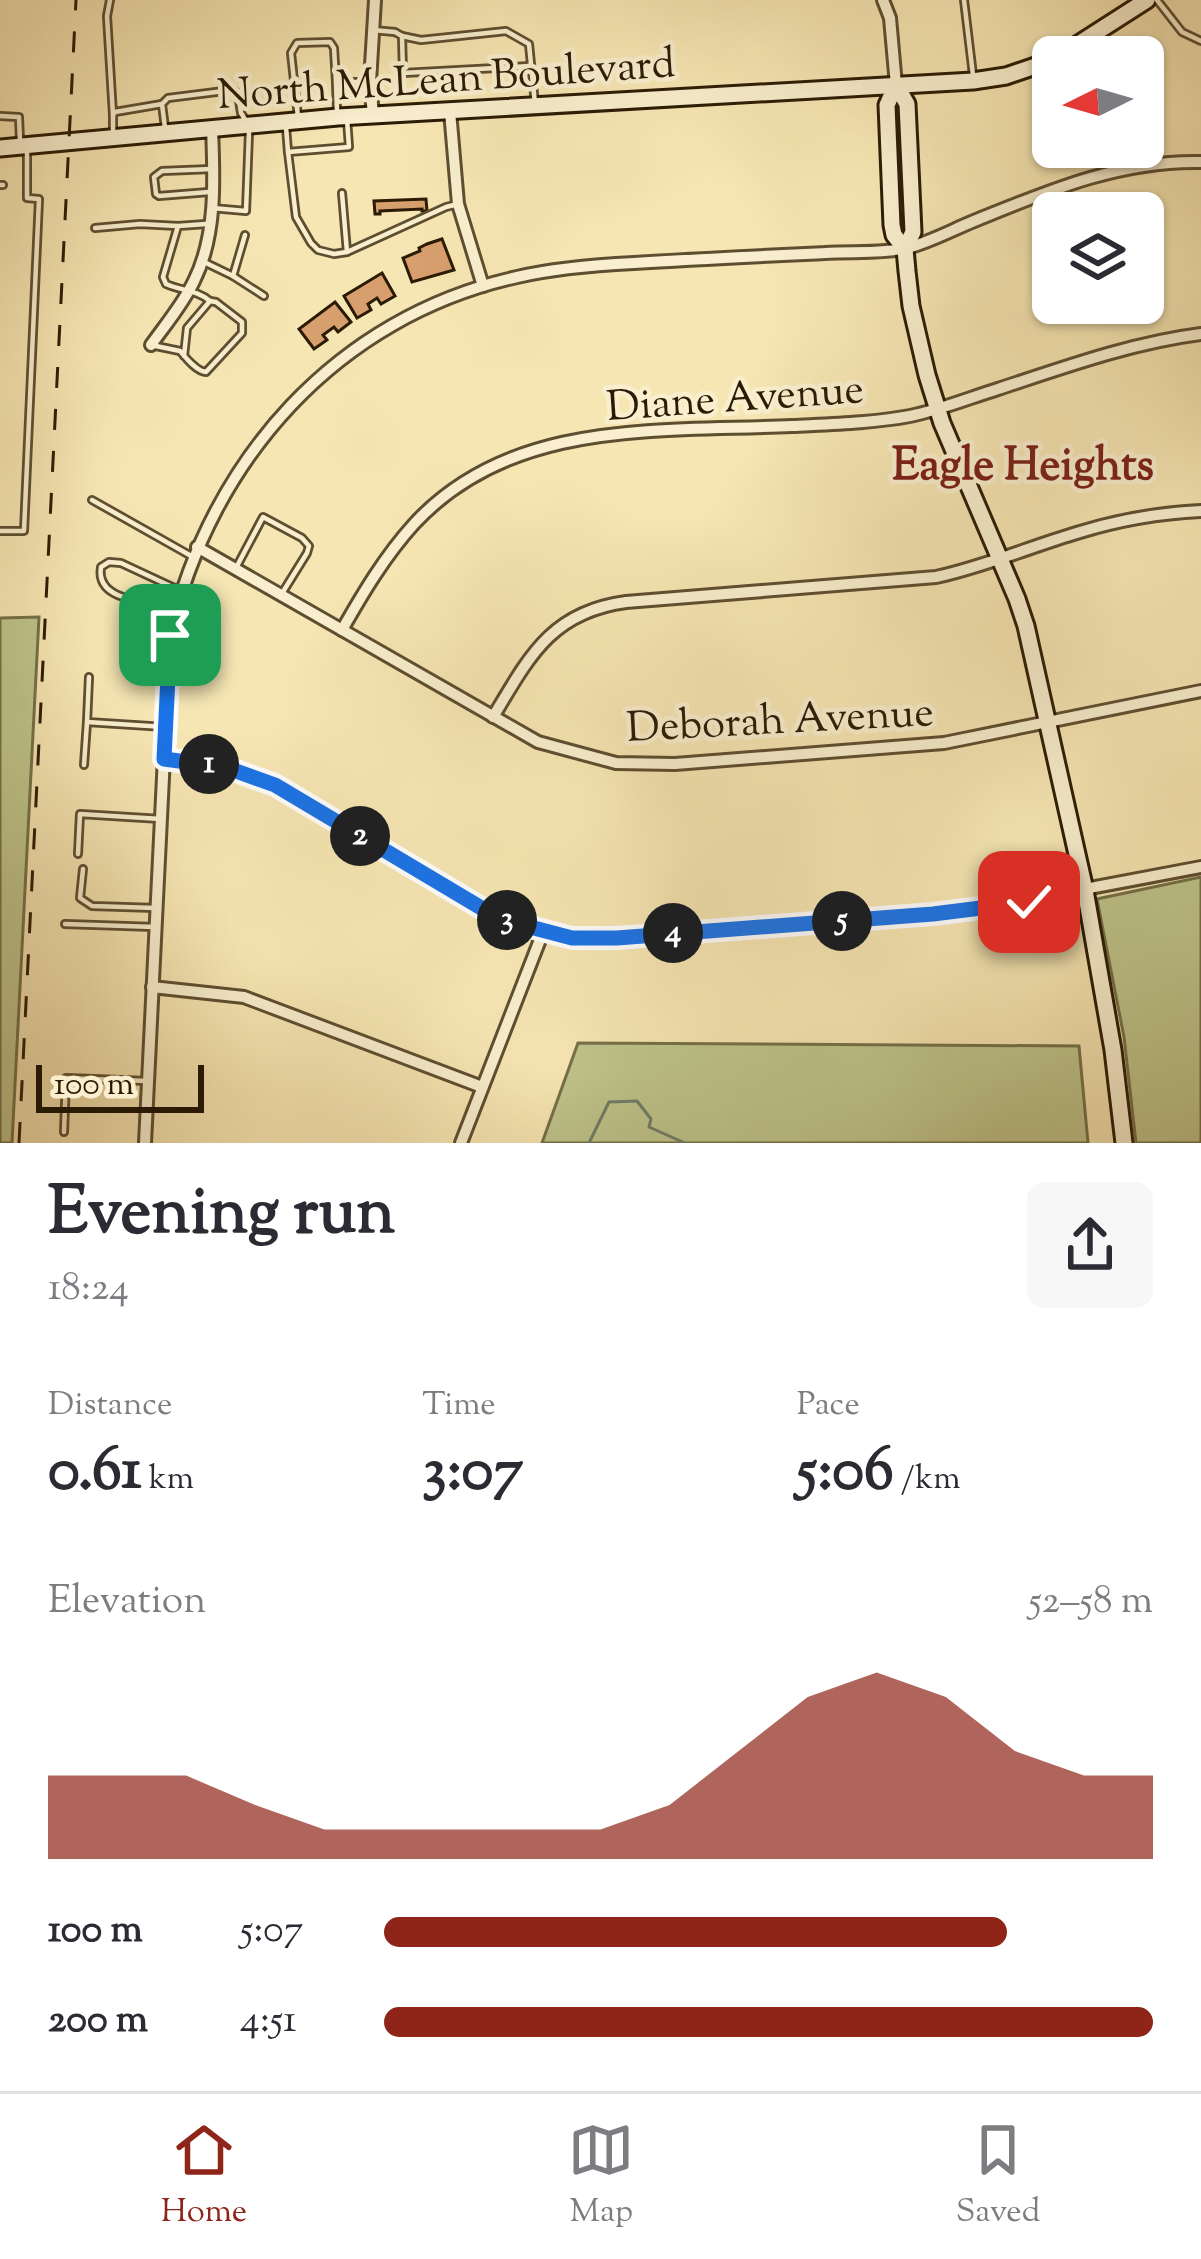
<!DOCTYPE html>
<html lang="en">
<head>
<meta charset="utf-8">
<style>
  body { margin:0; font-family:"Sorts Mill Goudy",serif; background:#f7f7f7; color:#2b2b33; height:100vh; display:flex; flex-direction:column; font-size:45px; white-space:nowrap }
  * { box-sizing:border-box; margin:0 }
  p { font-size:39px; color:#7c7c81 }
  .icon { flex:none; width:66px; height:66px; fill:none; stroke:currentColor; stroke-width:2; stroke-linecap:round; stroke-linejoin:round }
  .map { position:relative; height:1143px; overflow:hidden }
  .details { display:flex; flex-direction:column; background:#fff; flex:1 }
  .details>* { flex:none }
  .needle { width:78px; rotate:265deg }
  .controls { position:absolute; left:1032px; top:36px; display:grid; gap:24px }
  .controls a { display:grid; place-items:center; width:132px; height:132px; border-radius:18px; background:#fff; box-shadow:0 3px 9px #0004; font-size:60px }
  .scale { position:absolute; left:36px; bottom:30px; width:168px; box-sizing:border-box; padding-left:12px; border:6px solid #2b1b04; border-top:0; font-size:33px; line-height:42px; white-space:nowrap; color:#2b1b04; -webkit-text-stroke:9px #f9efce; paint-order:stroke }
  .pin { position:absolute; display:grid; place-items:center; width:102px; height:102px; color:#fff; margin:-51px; border-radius:24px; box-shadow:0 6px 18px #0006 }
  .km { position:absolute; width:60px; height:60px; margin:-30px; border-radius:50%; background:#222; color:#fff; font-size:33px; line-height:60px; text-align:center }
  .round { display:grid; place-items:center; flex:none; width:126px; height:126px; border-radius:18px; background:#f7f7f7 }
  .headline { display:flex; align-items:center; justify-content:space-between; height:204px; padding:0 48px }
  h1 { font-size:66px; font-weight:700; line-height:90px }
  .metrics { display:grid; grid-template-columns:repeat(3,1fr); gap:18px; height:204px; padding:12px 48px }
  .metrics div { display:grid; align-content:center }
  .metrics b { font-size:60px; font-weight:700 }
  .metrics small { font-size:33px; font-weight:400 }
  .metrics p { font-size:33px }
  .chart { height:336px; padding:24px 48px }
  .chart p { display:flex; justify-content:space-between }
  .chart svg { width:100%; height:216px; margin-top:12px; fill:#8f2418; opacity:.7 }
  ul { padding:0 48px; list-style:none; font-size:39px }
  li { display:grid; grid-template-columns:192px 144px 1fr; align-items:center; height:90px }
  li i { height:30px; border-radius:15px; background:#8f2418 }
  .dock { display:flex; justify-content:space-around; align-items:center; height:168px; border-top:3px solid #e1e1e2; background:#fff; font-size:33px; color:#7c7c81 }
  .dock a { display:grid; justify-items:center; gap:6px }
  .dock .current { color:#8f2418 }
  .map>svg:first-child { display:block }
  .green { fill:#bec48b; stroke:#747048; stroke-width:3 }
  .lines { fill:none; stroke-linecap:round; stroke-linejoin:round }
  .stream { stroke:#6f7d6a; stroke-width:3 }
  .building { fill:#d89f6e; stroke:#2b1b04; stroke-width:3 }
  .lane-casing { stroke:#5e4e30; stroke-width:10 }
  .street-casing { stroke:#5e4e30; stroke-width:16 }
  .secondary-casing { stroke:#2b1b04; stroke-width:21 }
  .lane { stroke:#f9efce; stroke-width:4.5 }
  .street { stroke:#f9efce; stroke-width:10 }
  .secondary { stroke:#f9efce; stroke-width:15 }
  .rail { stroke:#2b1b04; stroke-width:3; stroke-dasharray:21 21; stroke-linecap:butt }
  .route-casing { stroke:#fff; stroke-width:24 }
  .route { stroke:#1a73e8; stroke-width:15 }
  .labels { text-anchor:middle; stroke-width:9; stroke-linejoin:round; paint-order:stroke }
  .street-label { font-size:42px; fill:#2b1b04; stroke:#f9efce }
  .neighbourhood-label { font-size:45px; font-weight:bold; fill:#7a1f14; stroke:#f9efce }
</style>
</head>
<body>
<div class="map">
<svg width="1201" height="1143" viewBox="0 0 1201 1143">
  <rect width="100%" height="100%" fill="#f6e6b3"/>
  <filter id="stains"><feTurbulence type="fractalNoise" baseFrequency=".00167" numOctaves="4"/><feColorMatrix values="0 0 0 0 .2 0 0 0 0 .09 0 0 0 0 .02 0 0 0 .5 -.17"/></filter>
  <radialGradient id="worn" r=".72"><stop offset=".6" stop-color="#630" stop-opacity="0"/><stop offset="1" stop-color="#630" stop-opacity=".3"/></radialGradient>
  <g class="green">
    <polygon points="39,617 12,1143 0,1143 0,618"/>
    <polygon points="1201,877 1201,1143 1136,1143 1124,1037 1097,899"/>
    <polygon points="578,1043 1079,1046 1088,1143 542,1143"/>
  </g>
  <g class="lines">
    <polyline class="stream" points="589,1143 609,1102 637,1101 651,1119 649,1127 685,1143"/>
  </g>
  <g class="building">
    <polygon points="426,199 427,211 422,211 422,209 380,211 380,214 375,214 374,201"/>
    <polygon points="442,239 454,270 412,282 403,258 420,251 419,248 427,244"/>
    <polygon points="382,273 395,296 381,304 377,298 368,304 371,310 357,318 344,296"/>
    <polygon points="335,302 351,322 338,332 334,327 323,335 327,340 314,349 299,329"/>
  </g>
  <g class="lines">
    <defs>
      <g id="lane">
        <polyline points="110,0 107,16 113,115"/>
        <polyline points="964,0 973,75"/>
        <polyline points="1157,0 1182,32 1201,41"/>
        <polyline points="373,30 395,32 402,36 421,40 506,31 529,44 535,104"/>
        <polyline points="402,36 403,73 531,66"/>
        <polyline points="337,111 336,82 367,82"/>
        <polyline points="0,116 19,117 20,141"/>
        <polyline points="298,117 291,53 297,43 330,42 334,48 336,82"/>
        <polyline points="286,127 288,152 349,147 347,119"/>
        <polyline points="165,128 162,104 168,98 232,90 238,93 241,113 246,121"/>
        <polyline points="113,135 113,115 115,112 162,104"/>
        <polyline points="288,152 296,217 311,243 318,250 334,254 347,252 446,207 458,204"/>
        <polyline points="0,185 3,185"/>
        <polyline points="209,192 159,196 156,194 154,177 162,171 212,169"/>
        <polyline points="342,193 347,252"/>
        <polyline points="212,208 246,211 249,132"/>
        <path d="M206,224L178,226L163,277L166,284C182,291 197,290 210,301"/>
        <polyline points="95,228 140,224 178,226"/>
        <polyline points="202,261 233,276 264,296"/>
        <polyline points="233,276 245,235"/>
        <path d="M151,345L180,351C186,358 196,371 206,372L242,333V322L216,302L210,301L187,328L184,356"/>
        <polyline points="92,500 193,557"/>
        <polyline points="0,531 24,531 39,199 27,198 27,147"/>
        <polyline points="237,566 263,517 302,538 309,546 307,553 281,595"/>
        <path d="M177,606C150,601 95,603 101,567L109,562L121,563L181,591"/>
        <polyline points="89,677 87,722 165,727"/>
        <polyline points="84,765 87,722"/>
        <polyline points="78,854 80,814 161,819"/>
        <polyline points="83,869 80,898 92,906 156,908"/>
        <polyline points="65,924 155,927"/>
        <polyline points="64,1132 66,1078 148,1081"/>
      </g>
      <g id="street">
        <polyline points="883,0 890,18 896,85"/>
        <polyline points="450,111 458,204 483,286"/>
        <polyline points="373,115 370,82 375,0"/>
        <path d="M151,345C166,324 183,304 194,281C217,235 214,178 212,128"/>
        <polyline points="197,547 538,742 616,763 675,764 944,743 1201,691"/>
        <path d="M342,630C363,593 385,556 414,524C512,418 660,432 792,426C831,424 872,423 910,416C940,410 969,398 998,389C1065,367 1131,343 1201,334"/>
        <path d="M493,717C529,657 551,612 626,602L936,577C986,566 1032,546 1080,532C1119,520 1160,513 1201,511"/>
        <path d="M164,759C203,762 239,769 275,785L483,909L515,923L571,938H617L979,909L1201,867"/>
        <polyline points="152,987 244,997 482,1087"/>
        <path d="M145,1143L170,635C211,459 337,317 517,277C555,268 595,265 634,263C698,259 762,256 825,253C851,251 882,254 907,248C930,242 952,230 974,221C1048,191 1120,160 1201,162"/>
        <polyline points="461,1143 543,932"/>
      </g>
      <g id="secondary">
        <polyline points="1058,57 1147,0"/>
        <polyline points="896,85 907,104 913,232 905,249 907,271 911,306 927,375 942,423 1017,599 1026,626 1085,890 1113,1050 1124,1143"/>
        <polyline points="896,85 887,105 892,225 894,235 905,249"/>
        <polyline points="0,148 338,117 973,81 1006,76 1053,60"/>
      </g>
    </defs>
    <use href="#lane" class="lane-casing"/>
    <use href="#street" class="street-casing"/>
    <use href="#secondary" class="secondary-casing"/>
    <use href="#lane" class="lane"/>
    <use href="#street" class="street"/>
    <use href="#secondary" class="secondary"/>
    <polyline class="rail" points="19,1143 76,0"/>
  </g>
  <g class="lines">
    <defs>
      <polyline id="route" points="170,635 164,759 225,767 275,785 483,909 515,923 572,938 617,938 933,914 1029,902"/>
    </defs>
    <use href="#route" class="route-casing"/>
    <use href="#route" class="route"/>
  </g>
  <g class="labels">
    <g class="street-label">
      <text transform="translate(446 77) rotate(-4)" y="15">North McLean Boulevard</text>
      <text transform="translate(735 396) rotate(-4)" y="15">Diane Avenue</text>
      <text transform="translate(780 718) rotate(-3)" y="15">Deborah Avenue</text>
    </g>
    <g class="neighbourhood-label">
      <text x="1023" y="479">Eagle Heights</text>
    </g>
  </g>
  <rect width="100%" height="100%" filter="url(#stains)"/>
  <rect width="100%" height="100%" fill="url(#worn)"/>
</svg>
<div class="controls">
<a><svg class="needle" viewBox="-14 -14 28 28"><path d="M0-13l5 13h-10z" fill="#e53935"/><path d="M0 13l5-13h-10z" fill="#7c7c81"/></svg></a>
<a><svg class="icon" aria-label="layers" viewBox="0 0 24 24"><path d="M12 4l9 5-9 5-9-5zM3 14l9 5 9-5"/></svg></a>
</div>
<div class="scale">100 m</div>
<div class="pin" style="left:170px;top:635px;background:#1e9e55"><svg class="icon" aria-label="arrive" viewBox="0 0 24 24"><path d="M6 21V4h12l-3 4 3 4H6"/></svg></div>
<div class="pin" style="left:1029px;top:902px;background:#d93025"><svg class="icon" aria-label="check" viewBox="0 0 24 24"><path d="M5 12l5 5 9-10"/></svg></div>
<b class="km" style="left:209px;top:764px">1</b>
<b class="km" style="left:360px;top:836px">2</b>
<b class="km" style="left:507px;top:920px">3</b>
<b class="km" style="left:673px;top:933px">4</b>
<b class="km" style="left:842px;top:921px">5</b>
</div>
<section class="details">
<div class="headline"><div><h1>Evening run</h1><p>18:24</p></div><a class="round"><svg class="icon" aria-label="share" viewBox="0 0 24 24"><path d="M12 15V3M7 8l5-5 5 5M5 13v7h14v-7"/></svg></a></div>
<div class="metrics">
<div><p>Distance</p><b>0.61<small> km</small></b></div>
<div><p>Time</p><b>3:07</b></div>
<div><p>Pace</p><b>5:06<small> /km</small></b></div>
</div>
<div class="chart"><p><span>Elevation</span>52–58 m</p>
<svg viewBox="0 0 160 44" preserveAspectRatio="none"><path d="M0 44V27L10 27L20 27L30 33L40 38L50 38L60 38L70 38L80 38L90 33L100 22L110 11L120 6L130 11L140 22L150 27L160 27V44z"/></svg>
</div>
<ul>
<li><b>100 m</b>5:07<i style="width:81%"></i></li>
<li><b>200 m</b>4:51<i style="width:100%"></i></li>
</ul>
</section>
<nav class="dock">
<a class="current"><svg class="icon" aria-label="home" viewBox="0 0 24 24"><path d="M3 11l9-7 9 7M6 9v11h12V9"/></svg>Home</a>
<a><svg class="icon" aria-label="map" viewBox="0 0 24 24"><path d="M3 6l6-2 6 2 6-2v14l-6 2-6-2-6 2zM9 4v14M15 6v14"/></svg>Map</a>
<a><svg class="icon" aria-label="saved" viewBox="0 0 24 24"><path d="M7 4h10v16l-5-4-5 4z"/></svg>Saved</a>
</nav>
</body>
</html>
